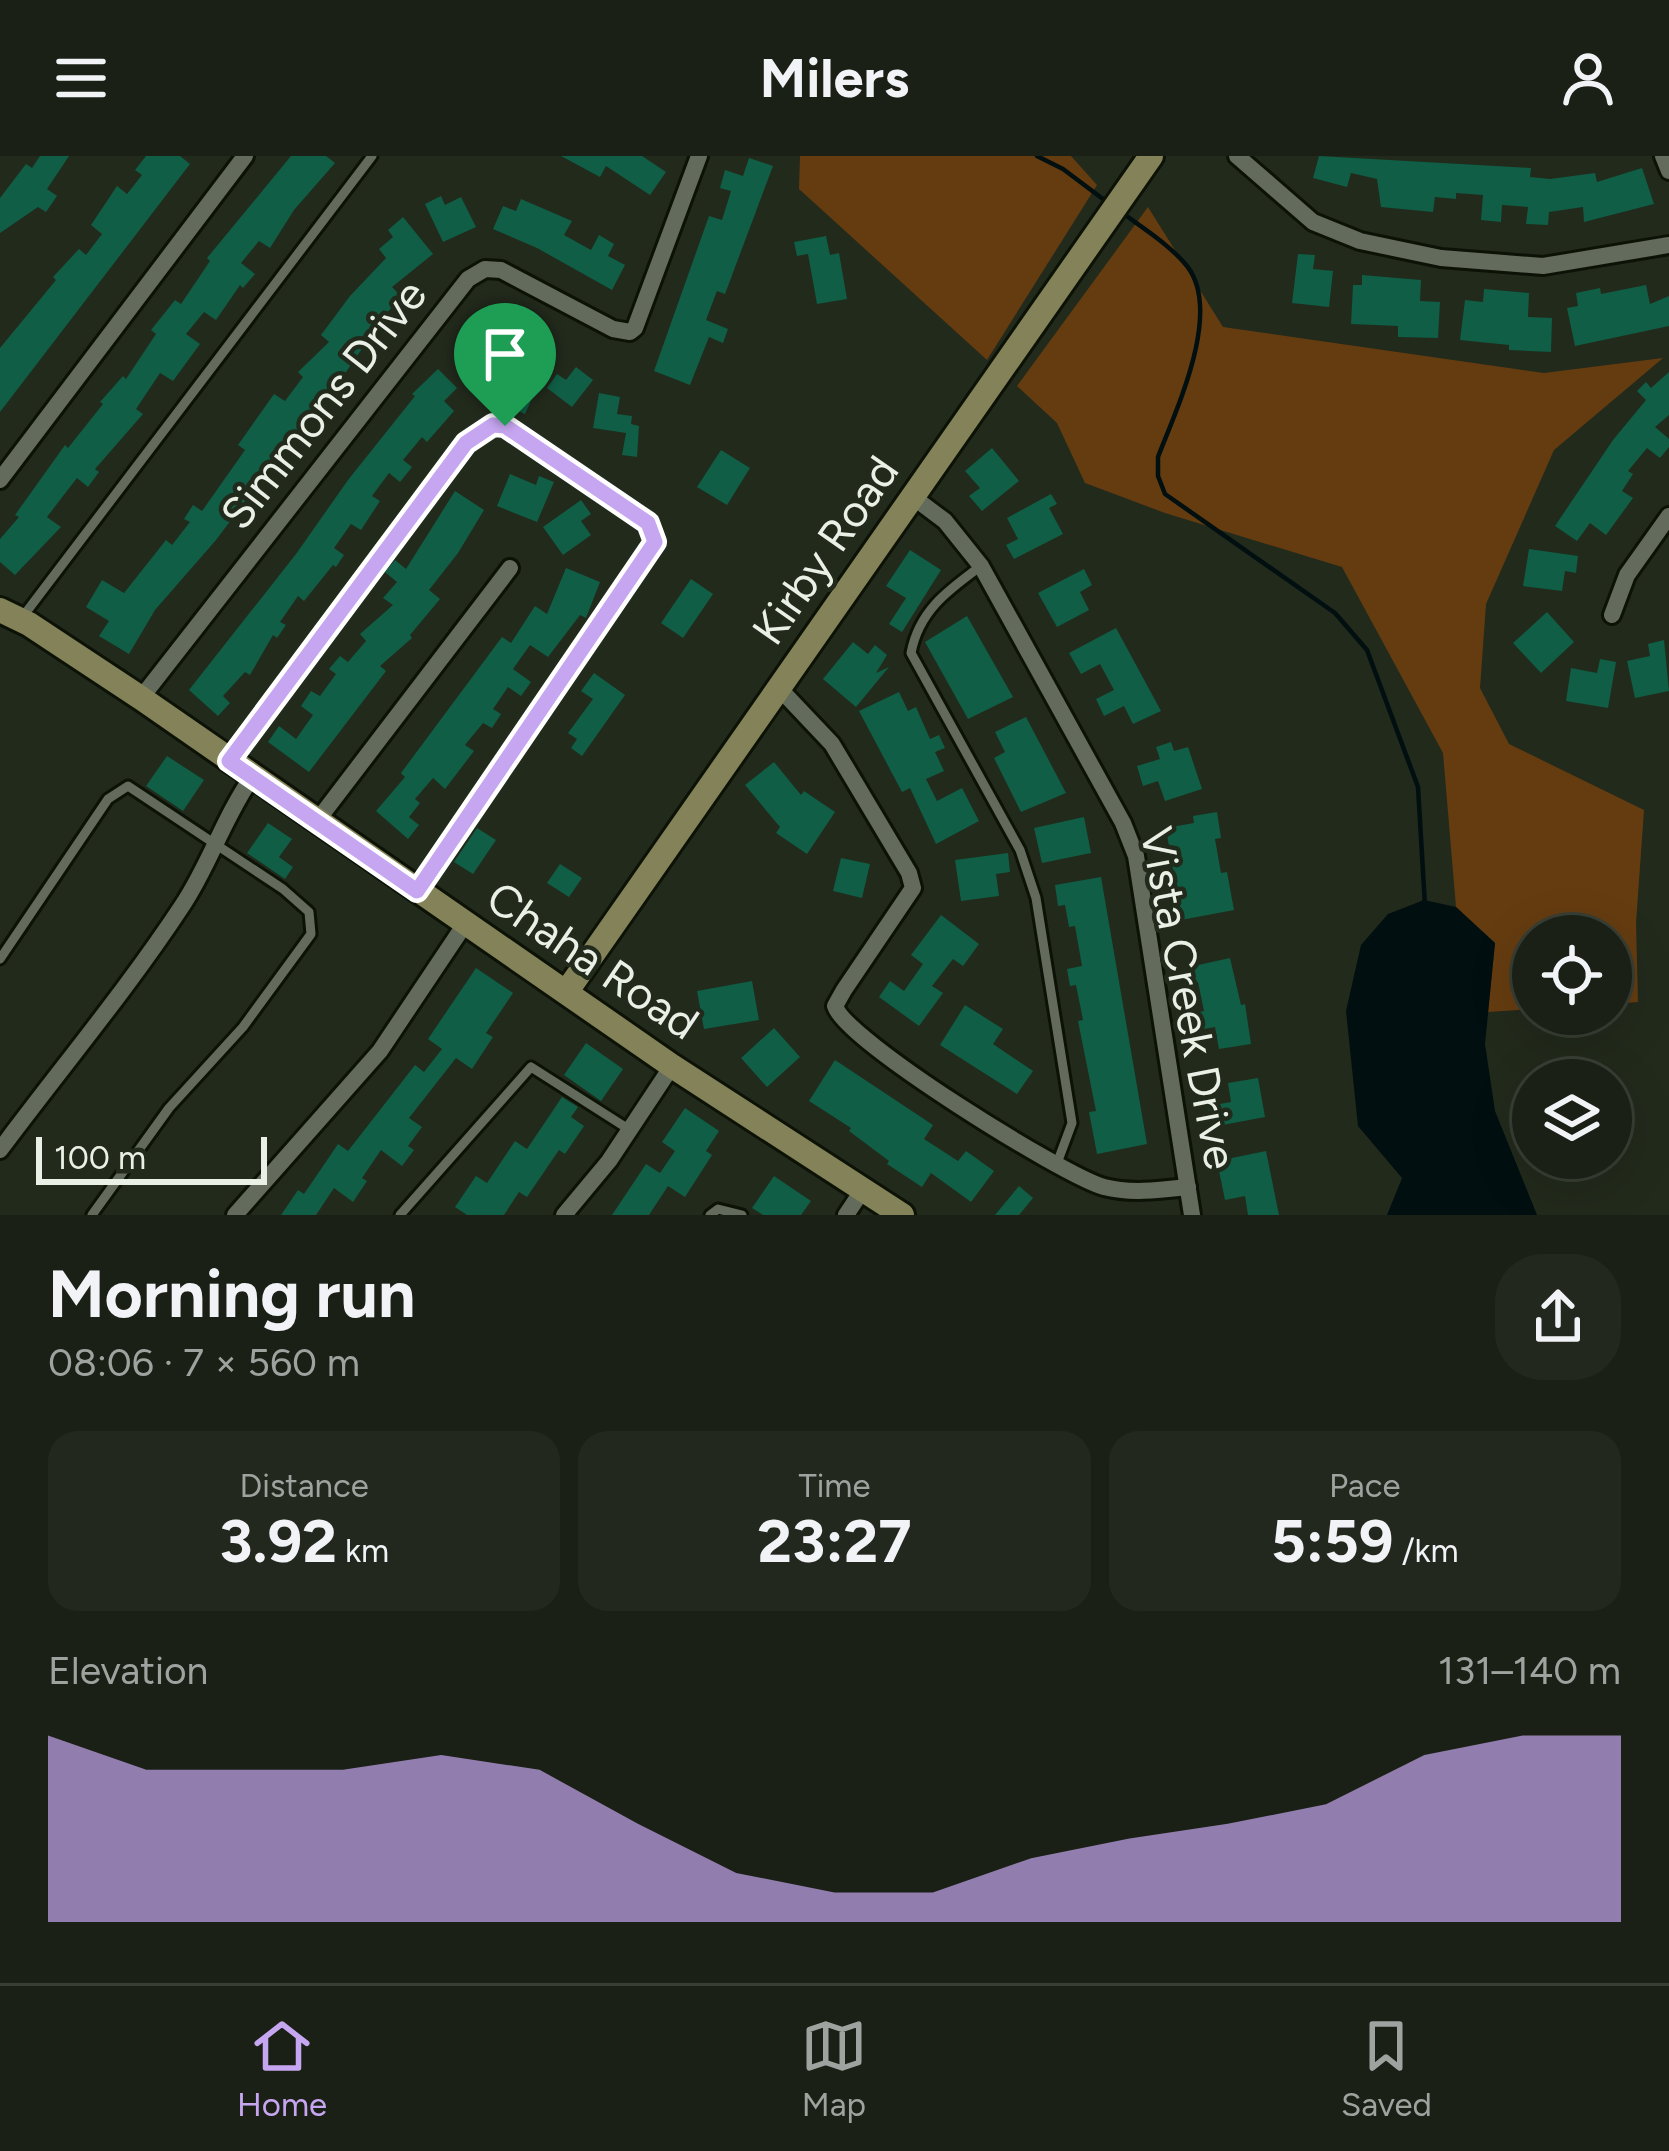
<!DOCTYPE html>
<html lang="en">
<head>
<meta charset="utf-8">
<style>
  body { margin:0; font-family:Figtree,sans-serif; background:#23281e; color:#f1f3f6; height:100vh; display:flex; flex-direction:column; font-size:45px; white-space:nowrap }
  * { box-sizing:border-box; margin:0 }
  p { font-size:39px; color:#9fa3a0 }
  .icon { flex:none; width:66px; height:66px; fill:none; stroke:currentColor; stroke-width:2; stroke-linecap:round; stroke-linejoin:round }
  .map { position:relative; height:1059px; overflow:hidden }
  .sheet { display:flex; flex-direction:column; background:#1a2015; flex:1 }
  .sheet>* { flex:none }
  .tools { position:absolute; left:1512px; top:759px; display:grid; gap:24px }
  .tools a { display:grid; place-items:center; width:120px; height:120px; border-radius:50%; background:#1a2015; box-shadow:0 12px 48px #0002,0 0 0 3px #383e34; font-size:60px }
  .scale { position:absolute; left:36px; bottom:30px; width:231px; box-sizing:border-box; padding-left:12px; border:6px solid #ebf0e7; border-top:0; font-size:33px; line-height:42px; white-space:nowrap; color:#ebf0e7; -webkit-text-stroke:9px #222a1c; paint-order:stroke }
  .pin { position:absolute; display:grid; place-items:center; width:102px; height:102px; color:#fff; margin:-123px -51px; border-radius:50% 50% 50% 0; rotate:-45deg; box-shadow:0 0 12px #0007 }
  .pin .icon { rotate:45deg }
  .round { display:grid; place-items:center; flex:none; width:126px; height:126px; border-radius:48px; background:#23281e }
  .overview { display:flex; align-items:center; justify-content:space-between; height:204px; padding:0 48px }
  h1 { font-size:66px; font-weight:700; line-height:90px }
  .stats { display:grid; grid-template-columns:repeat(3,1fr); gap:18px; height:204px; padding:12px 48px }
  .stats div { display:grid; align-content:center; border-radius:30px; background:#23281e; text-align:center }
  .stats b { font-size:60px; font-weight:700 }
  .stats small { font-size:33px; font-weight:400 }
  .stats p { font-size:33px }
  .chart { height:336px; padding:24px 48px }
  .chart p { display:flex; justify-content:space-between }
  .chart svg { width:100%; height:216px; margin-top:12px; fill:#c6a6f0; opacity:.7 }
  header { display:flex; justify-content:space-between; align-items:center; height:156px; padding:0 48px; background:#1a2015; font-size:54px; font-weight:700 }
  .tabs { display:flex; justify-content:space-around; align-items:center; height:168px; border-top:3px solid #383e34; background:#1a2015; font-size:33px; color:#9fa3a0 }
  .tabs a { display:grid; justify-items:center; gap:6px }
  .tabs .selected { color:#c6a6f0 }
  .map>svg:first-child { display:block }
  .green { fill:#653c10 }
  .water { fill:#020f10 }
  .lines { fill:none; stroke-linecap:round; stroke-linejoin:round }
  .stream { stroke:#020f10; stroke-width:4.5 }
  .building { fill:#0f5e45 }
  .lane-casing { stroke:#0c1206; stroke-width:15 }
  .street-casing { stroke:#0c1206; stroke-width:22 }
  .secondary-casing { stroke:#0c1206; stroke-width:30 }
  .lane { stroke:#636b5c; stroke-width:9 }
  .street { stroke:#636b5c; stroke-width:16 }
  .secondary { stroke:#838258; stroke-width:24 }
  .route-casing { stroke:#fff; stroke-width:24 }
  .route { stroke:#c6a6f0; stroke-width:15 }
  .labels { text-anchor:middle; stroke-width:9; stroke-linejoin:round; paint-order:stroke }
  .street-label { font-size:45px; fill:#ebf0e7; stroke:#222a1c }
</style>
</head>
<body>
<header><svg class="icon" aria-label="menu" viewBox="0 0 24 24"><path d="M4 6h16M4 12h16M4 18h16"/></svg>Milers<svg class="icon" aria-label="person" viewBox="0 0 24 24"><circle cx="12" cy="8" r="4"/><path d="M4 21q1-7 8-7t8 7"/></svg></header>
<div class="map">
<svg width="1669" height="1059" viewBox="0 0 1669 1059">
  <rect width="100%" height="100%" fill="#222a1c"/>
  <g class="green">
    <polygon points="800,0 1071,0 1097,29 987,204 799,33"/>
    <polygon points="1148,51 1223,171 1544,217 1663,202 1554,294 1486,448 1480,532 1509,588 1644,654 1636,767 1638,846 1611,848 1611,780 1533,780 1533,853 1488,856 1495,787 1456,751 1443,597 1342,411 1165,357 1085,327 1057,267 1017,230"/>
  </g>
  <polygon class="water" points="1424,744 1456,751 1495,787 1485,888 1495,955 1537,1059 1387,1059 1402,1022 1358,970 1346,855 1361,789 1388,758"/>
  <g class="lines">
    <g class="stream">
      <polyline points="1037,0 1063,13 1107,46"/>
      <path d="M1121,56C1143,72 1170,89 1187,110C1223,156 1176,254 1158,301V320L1165,338L1335,457L1367,494L1418,631L1425,750"/>
    </g>
  </g>
  <g class="building">
    <polygon points="40,0 69,0 47,33 57,40 46,56 38,51 0,77 0,42 26,8 32,12"/>
    <polygon points="146,0 180,0 190,8 0,256 0,192 56,124 53,121 79,93 86,99 102,78 91,69 117,30 127,38 142,19 135,14"/>
    <polygon points="291,0 326,0 335,7 294,54 270,92 259,85 241,107 255,118 243,132 240,129 216,164 204,156 186,178 200,188 173,225 160,217 136,253 143,258 95,313 99,316 88,331 77,322 63,340 47,361 61,371 15,419 0,406 0,383 19,361 15,359 65,289 68,292 103,248 100,246 123,220 126,223 156,178 151,174 175,144 181,148 210,105 207,102"/>
    <polygon points="561,0 642,0 666,16 650,39 606,10 600,21"/>
    <polygon points="1319,0 1531,12 1530,21 1550,23 1595,17 1597,26 1642,12 1654,48 1584,66 1583,51 1549,56 1548,69 1526,68 1528,51 1502,49 1501,66 1481,64 1483,39 1456,37 1456,43 1435,41 1433,56 1381,51 1377,23 1351,17 1347,31 1313,22"/>
    <polygon points="749,2 773,10 725,138 717,135 706,164 728,173 723,187 709,181 690,229 654,215 709,60 722,64 731,35 720,32 725,14 743,20"/>
    <polygon points="441,40 445,49 461,41 476,71 443,86 425,48"/>
    <polygon points="521,43 572,65 564,79 591,94 599,79 614,88 608,100 625,109 612,134 537,92 493,73 503,50 516,55"/>
    <polygon points="403,61 433,98 392,131 402,141 372,172 375,174 346,216 315,245 318,248 216,384 155,454 129,498 99,480 109,465 86,451 102,424 124,437 166,384 172,389 190,366 184,363 193,349 202,355 245,294 238,289 274,238 285,245 303,221 298,216 329,186 321,179 350,140 386,102 379,93 393,81 388,74"/>
    <polygon points="826,80 830,99 839,97 847,143 817,148 808,98 797,100 794,86"/>
    <polygon points="1298,98 1315,99 1313,113 1333,115 1329,151 1292,147"/>
    <polygon points="1362,119 1421,124 1420,145 1440,146 1438,182 1398,181 1398,170 1351,168 1353,129 1362,129"/>
    <polygon points="1646,129 1650,148 1669,140 1669,170 1575,190 1567,152 1578,150 1576,137 1600,132 1601,138"/>
    <polygon points="1484,133 1529,137 1528,161 1552,162 1551,196 1509,194 1509,189 1460,184 1465,144 1483,146"/>
    <polygon points="496,161 510,167 502,189 493,186 484,210 470,204 473,197 462,193 474,163 492,170"/>
    <polygon points="576,211 593,224 572,251 547,232 557,218 566,224"/>
    <polygon points="438,213 457,232 444,245 454,255 427,286 422,281 403,304 412,311 400,326 389,317 372,340 380,345 361,374 351,368 334,392 344,399 336,411 333,409 304,445 298,440 280,466 286,469 277,482 273,479 250,519 245,516 223,540 230,547 218,560 189,534 296,398 348,324 415,240 412,238"/>
    <polygon points="1669,216 1669,259 1655,271 1669,283 1669,291 1660,302 1647,292 1628,315 1633,318 1622,335 1633,342 1606,379 1590,367 1577,385 1555,370 1613,284 1646,244 1637,235 1646,226 1651,232"/>
    <polygon points="523,217 540,225 525,258 508,250"/>
    <polygon points="599,237 620,241 617,258 632,260 631,268 639,270 637,301 622,299 626,277 593,272"/>
    <polygon points="992,292 1019,325 982,355 969,340 980,332 965,315"/>
    <polygon points="721,294 750,312 727,349 697,331"/>
    <polygon points="510,318 536,329 539,320 554,326 537,366 497,350"/>
    <polygon points="455,335 484,354 458,397 429,434 440,443 410,479 412,482 380,510 386,515 309,616 268,586 279,570 296,583 313,559 301,550 311,535 320,540 336,518 329,513 340,500 348,506 366,485 360,478 393,449 383,442 397,426 385,416 395,404 406,413"/>
    <polygon points="1051,338 1057,348 1049,352 1063,378 1014,403 1006,389 1018,383 1007,362"/>
    <polygon points="581,344 591,358 581,365 591,379 563,399 543,371"/>
    <polygon points="1529,393 1578,400 1576,417 1565,415 1562,435 1523,430"/>
    <polygon points="910,394 941,414 902,476 889,468 906,442 886,430"/>
    <polygon points="566,412 600,426 586,462 580,459 548,501 530,489 513,513 531,526 521,540 508,531 493,553 501,558 492,572 483,567 465,589 474,595 445,633 433,622 415,643 420,647 409,661 419,669 408,683 376,655 405,621 401,617 502,481 511,487 535,450 547,458"/>
    <polygon points="1084,413 1092,429 1080,436 1089,454 1057,471 1038,437"/>
    <polygon points="691,423 713,438 683,482 661,467"/>
    <polygon points="1547,456 1574,486 1541,517 1513,487"/>
    <polygon points="967,460 1013,541 968,563 925,486"/>
    <polygon points="1116,472 1161,555 1133,568 1124,550 1104,560 1096,543 1114,534 1100,508 1081,518 1069,497"/>
    <polygon points="1664,484 1669,535 1635,542 1627,505 1650,500 1648,488"/>
    <polygon points="853,486 868,498 875,489 887,499 876,517 889,511 856,551 823,523"/>
    <polygon points="1600,503 1616,506 1608,552 1566,545 1571,512 1597,517"/>
    <polygon points="594,517 625,539 582,600 571,592 577,583 568,577 593,543 581,535"/>
    <polygon points="899,536 908,555 916,551 930,583 939,579 945,592 935,596 944,615 926,623 937,645 962,632 979,665 936,688 910,632 902,636 859,555"/>
    <polygon points="1026,561 1066,637 1021,656 994,602 1005,596 995,576"/>
    <polygon points="1171,586 1174,595 1188,591 1202,633 1165,645 1158,625 1143,630 1137,610 1160,603 1156,591"/>
    <polygon points="167,600 204,624 183,655 146,630"/>
    <polygon points="774,606 801,639 804,635 835,656 807,698 776,677 780,671 745,629"/>
    <polygon points="1217,656 1221,682 1215,683 1221,717 1227,716 1234,754 1181,764 1166,672 1194,667 1193,660"/>
    <polygon points="1084,661 1091,697 1042,707 1034,672"/>
    <polygon points="268,667 292,683 279,701 293,711 285,723 247,697"/>
    <polygon points="477,672 496,684 473,718 454,706"/>
    <polygon points="1008,697 1010,716 996,718 999,740 961,745 955,704"/>
    <polygon points="841,702 870,708 862,742 833,735"/>
    <polygon points="560,708 582,722 569,741 547,727"/>
    <polygon points="1101,721 1147,988 1097,998 1089,956 1096,955 1078,865 1083,864 1076,829 1070,830 1067,813 1082,810 1075,770 1069,771 1065,749 1058,750 1055,729"/>
    <polygon points="941,759 979,788 963,810 953,803 932,830 943,837 919,870 879,841 890,825 904,835 923,808 911,799"/>
    <polygon points="1230,802 1241,849 1245,848 1251,888 1219,893 1215,871 1198,874 1195,857 1204,855 1198,826 1192,827 1189,811"/>
    <polygon points="476,812 513,837 486,877 493,881 472,913 456,902 409,962 422,971 408,990 414,994 402,1010 381,994 362,1022 367,1025 353,1046 334,1032 316,1059 281,1059 298,1034 304,1038 338,988 348,995 415,909 424,916 442,893 428,883"/>
    <polygon points="752,825 759,864 704,873 697,835"/>
    <polygon points="965,849 1003,873 993,888 1033,915 1017,938 940,889"/>
    <polygon points="774,872 800,901 767,931 741,902"/>
    <polygon points="586,887 623,913 601,945 564,919"/>
    <polygon points="835,904 933,969 924,983 958,1005 966,995 994,1015 971,1046 931,1017 922,1031 887,1008 889,1005 849,975 851,972 809,945"/>
    <polygon points="1258,922 1265,961 1212,971 1208,950 1231,946 1228,927"/>
    <polygon points="562,941 578,951 571,961 584,970 565,998 559,994 527,1041 519,1036 504,1059 467,1059 455,1051 476,1020 487,1027 515,985 527,993"/>
    <polygon points="685,952 719,975 706,995 712,999 685,1041 668,1030 649,1059 612,1059 646,1008 660,1017 675,995 662,986"/>
    <polygon points="1266,995 1279,1059 1248,1059 1245,1040 1225,1044 1217,1005"/>
    <polygon points="774,1020 811,1045 801,1059 763,1059 752,1052"/>
    <polygon points="1019,1030 1033,1042 1019,1059 995,1059"/>
  </g>
  <g class="lines">
    <defs>
      <g id="lane">
        <path d="M981,410C947,435 919,455 911,497L1020,694L1036,742L1072,967L1056,1010"/>
        <polyline points="24,459 372,0"/>
        <path d="M233,599L443,317C459,296 475,268 505,270L648,367L655,386L420,730"/>
        <polyline points="0,803 108,643 128,630 283,733 309,756 311,778 243,871 169,952 92,1059"/>
        <polyline points="400,1059 531,911 630,974"/>
        <polyline points="710,1059 718,1053 742,1059"/>
      </g>
      <g id="street">
        <polyline points="1237,0 1313,66 1360,85 1441,102 1543,110 1669,89"/>
        <polyline points="1663,0 1669,15"/>
        <polyline points="0,324 245,0"/>
        <polyline points="913,341 945,365 981,410 1123,667 1136,700 1192,1059"/>
        <polyline points="1612,459 1627,419 1669,360"/>
        <path d="M779,532L832,588L909,717L913,732L844,834L835,850C845,884 1062,1019 1104,1031C1131,1038 1161,1034 1188,1031"/>
        <polyline points="141,542 468,123 485,113 501,114 613,173 630,176 635,172 699,0"/>
        <polyline points="317,665 510,412"/>
        <path d="M0,994C61,912 126,835 182,750C209,710 223,663 252,621"/>
        <polyline points="235,1059 380,895 465,768"/>
        <polyline points="564,1059 609,1005 672,910"/>
        <polyline points="846,1059 864,1032"/>
      </g>
      <g id="secondary">
        <polyline points="0,454 29,468 141,542 672,910 902,1059"/>
        <polyline points="567,835 1151,0"/>
      </g>
    </defs>
    <use href="#lane" class="lane-casing"/>
    <use href="#street" class="street-casing"/>
    <use href="#secondary" class="secondary-casing"/>
    <use href="#lane" class="lane"/>
    <use href="#street" class="street"/>
    <use href="#secondary" class="secondary"/>
  </g>
  <g class="lines">
    <defs>
      <polygon id="route" points="493,269 505,270 648,367 655,386 417,735 229,605 466,287"/>
    </defs>
    <use href="#route" class="route-casing"/>
    <use href="#route" class="route"/>
  </g>
  <g class="labels">
    <g class="street-label">
      <text transform="translate(323 248) rotate(-52)" y="16">Simmons Drive</text>
      <text transform="translate(825 394) rotate(-55)" y="16">Kirby Road</text>
      <text transform="translate(593 804) rotate(34)" y="16">Chaha Road</text>
      <text transform="translate(1189 842) rotate(79)" y="16">Vista Creek Drive</text>
    </g>
  </g>
</svg>
<div class="tools">
<a><svg class="icon" aria-label="locate" viewBox="0 0 24 24"><circle cx="12" cy="12" r="6"/><path d="M12 2v4M12 18v4M2 12h4M18 12h4"/></svg></a>
<a><svg class="icon" aria-label="layers" viewBox="0 0 24 24"><path d="M12 4l9 5-9 5-9-5zM3 14l9 5 9-5"/></svg></a>
</div>
<div class="scale">100 m</div>
<div class="pin" style="left:505px;top:270px;background:#1e9e55"><svg class="icon" aria-label="arrive" viewBox="0 0 24 24"><path d="M6 21V4h12l-3 4 3 4H6"/></svg></div>
</div>
<section class="sheet">
<div class="overview"><div><h1>Morning run</h1><p>08:06 · 7 × 560 m</p></div><a class="round"><svg class="icon" aria-label="share" viewBox="0 0 24 24"><path d="M12 15V3M7 8l5-5 5 5M5 13v7h14v-7"/></svg></a></div>
<div class="stats">
<div><p>Distance</p><b>3.92<small> km</small></b></div>
<div><p>Time</p><b>23:27</b></div>
<div><p>Pace</p><b>5:59<small> /km</small></b></div>
</div>
<div class="chart"><p><span>Elevation</span>131–140 m</p>
<svg viewBox="0 0 160 44" preserveAspectRatio="none"><path d="M0 44V6L10 13L20 13L30 13L40 10L50 13L60 24L70 34L80 38L90 38L100 31L110 27L120 24L130 20L140 10L150 6L160 6V44z"/></svg>
</div>
</section>
<nav class="tabs">
<a class="selected"><svg class="icon" aria-label="home" viewBox="0 0 24 24"><path d="M3 11l9-7 9 7M6 9v11h12V9"/></svg>Home</a>
<a><svg class="icon" aria-label="map" viewBox="0 0 24 24"><path d="M3 6l6-2 6 2 6-2v14l-6 2-6-2-6 2zM9 4v14M15 6v14"/></svg>Map</a>
<a><svg class="icon" aria-label="saved" viewBox="0 0 24 24"><path d="M7 4h10v16l-5-4-5 4z"/></svg>Saved</a>
</nav>
</body>
</html>
